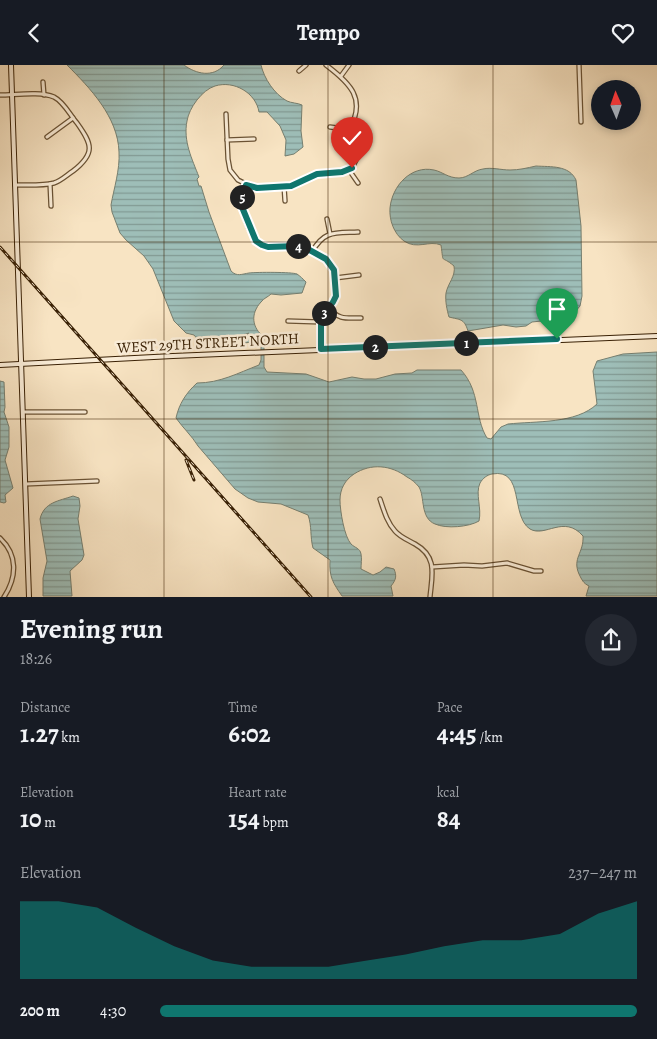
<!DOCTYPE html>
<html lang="en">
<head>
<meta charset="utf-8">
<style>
  body { margin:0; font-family:Alegreya,serif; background:#242831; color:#f1f3f6; height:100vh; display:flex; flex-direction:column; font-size:19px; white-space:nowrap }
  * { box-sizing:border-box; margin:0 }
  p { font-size:16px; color:#9ea1a6 }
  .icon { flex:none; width:28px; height:28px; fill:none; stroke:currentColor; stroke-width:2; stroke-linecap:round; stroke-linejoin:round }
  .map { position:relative; height:532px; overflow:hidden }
  .panel { display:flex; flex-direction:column; background:#171b24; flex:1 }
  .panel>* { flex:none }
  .needle { width:32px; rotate:358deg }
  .fabs { position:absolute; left:591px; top:15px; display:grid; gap:10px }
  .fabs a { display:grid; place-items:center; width:50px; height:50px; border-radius:50%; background:#171b24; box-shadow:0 2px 8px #0003; font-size:25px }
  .pin { position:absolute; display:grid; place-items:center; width:42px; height:42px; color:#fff; margin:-51px -21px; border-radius:50% 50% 50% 0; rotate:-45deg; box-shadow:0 0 5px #0007 }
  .pin .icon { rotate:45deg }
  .km { position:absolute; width:25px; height:25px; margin:-12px; border-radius:50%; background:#222; color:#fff; font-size:14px; line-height:25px; text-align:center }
  .round { display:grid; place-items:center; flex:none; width:52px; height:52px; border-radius:26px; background:#242831 }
  .overview { display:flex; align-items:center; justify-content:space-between; height:85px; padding:0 20px }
  h1 { font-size:28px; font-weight:700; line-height:38px }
  .metrics { display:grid; grid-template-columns:repeat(3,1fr); gap:8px; height:85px; padding:5px 20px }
  .metrics div { display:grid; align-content:center }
  .metrics b { font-size:25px; font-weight:700 }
  .metrics small { font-size:14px; font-weight:400 }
  .metrics p { font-size:14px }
  .chart { height:140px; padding:10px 20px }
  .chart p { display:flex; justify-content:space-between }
  .chart svg { width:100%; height:90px; margin-top:5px; fill:#0f766e; opacity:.7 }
  ul { padding:0 20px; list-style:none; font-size:16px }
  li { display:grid; grid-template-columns:80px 60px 1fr; align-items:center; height:38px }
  li i { height:12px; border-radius:6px; background:#0f766e }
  header { display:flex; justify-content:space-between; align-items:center; height:65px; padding:0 20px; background:#171b24; font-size:22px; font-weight:700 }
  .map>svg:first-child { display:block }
  .water { fill:url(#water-rules); stroke:#767f70 }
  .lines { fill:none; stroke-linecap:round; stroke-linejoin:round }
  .street-casing { stroke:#6a5234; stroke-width:5.5 }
  .secondary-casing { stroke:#3a2105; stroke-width:6 }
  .street { stroke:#faedd8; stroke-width:3 }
  .secondary { stroke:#faedd8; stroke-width:4 }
  .rail-casing { stroke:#3a2105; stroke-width:3 }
  .rail { stroke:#faedd8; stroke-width:1; stroke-dasharray:4; stroke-linecap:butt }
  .route-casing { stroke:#fff; stroke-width:10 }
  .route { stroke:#0f766e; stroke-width:6 }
  .grid { fill:none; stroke:#3a2105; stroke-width:1; stroke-opacity:0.55 }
  .labels { text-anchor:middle; stroke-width:5; stroke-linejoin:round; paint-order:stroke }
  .street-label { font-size:15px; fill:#3a2105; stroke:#faedd8 }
</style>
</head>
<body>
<header><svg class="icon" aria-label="back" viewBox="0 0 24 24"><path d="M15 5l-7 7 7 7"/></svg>Tempo<svg class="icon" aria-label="heart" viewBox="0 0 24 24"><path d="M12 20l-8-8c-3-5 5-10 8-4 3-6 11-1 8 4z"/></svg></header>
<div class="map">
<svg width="657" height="532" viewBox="0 0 657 532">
  <defs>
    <pattern id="water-rules" width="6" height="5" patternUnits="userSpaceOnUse" patternTransform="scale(1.25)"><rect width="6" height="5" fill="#9ebeb8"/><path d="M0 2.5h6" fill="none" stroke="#829a94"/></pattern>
  </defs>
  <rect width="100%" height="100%" fill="#f8e4c3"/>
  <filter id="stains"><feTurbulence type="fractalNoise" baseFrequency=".004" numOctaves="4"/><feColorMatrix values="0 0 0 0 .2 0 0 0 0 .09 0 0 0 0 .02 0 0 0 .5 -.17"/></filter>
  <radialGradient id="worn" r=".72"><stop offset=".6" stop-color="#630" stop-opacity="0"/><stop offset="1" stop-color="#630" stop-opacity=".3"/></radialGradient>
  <g class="water">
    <path d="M67,0H184C196,9 213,13 224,0H261C264,13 274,29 287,36C291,38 298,38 302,40L301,66L303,82L294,89L285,91L286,75L280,61L267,47H259C256,28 234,15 215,21C202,25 189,43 187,56C183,76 192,94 199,112L197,114L199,121H201L209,147L231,206C237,212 242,209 249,208C257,207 292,207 297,209C300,211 303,214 306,217L302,228L281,230L271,229C268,232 264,233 261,237C250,249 252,263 264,272V302L267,307L306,309L329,317L352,312L364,314H376L395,309L412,308L417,305H461C481,327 474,352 487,373L491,374L501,362L508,359C536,356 576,359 597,339L593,306L597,296L623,289L657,287V531H586L589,521C583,518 582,515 579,509C572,493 584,488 583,471C564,449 545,473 530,464C510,451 525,403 492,409C487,410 483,413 480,418C475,429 482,443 479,456C469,462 446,464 435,459C420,453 425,432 419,422C416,418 411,414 407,412C391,400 371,398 354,409C345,415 340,424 340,435C340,445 344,471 351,479C355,483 360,483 361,489C362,494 361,499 361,504L373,510L380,507L386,502L394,504C397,511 396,515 391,521L393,531H342C333,518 329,512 330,495L313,483C310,472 312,461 308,450L281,439L258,437L248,433L235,424L198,381C192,371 183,363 176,353C179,339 186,328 197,318C220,318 238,308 259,300L261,295V274L255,273L251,277L245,278L244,275L249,268C228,274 222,279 199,276L194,270L186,268L174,256L153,204L144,191L126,175L120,168L112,147L111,140C114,123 120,105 119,87C118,52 90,23 67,0Z"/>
    <path d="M536,101C551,102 569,100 576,115L581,161L582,231L580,241L570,253L532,257L526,261L516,262L503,260L468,266C464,253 460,255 449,252C447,245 445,236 446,228C448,218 456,211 454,201C440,189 444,201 441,180C429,175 417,185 404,176C394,169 389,155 390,143C392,121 411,100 434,105C443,107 448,113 459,113C468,113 474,105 483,104C491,102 501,105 510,105C519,105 527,103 536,101Z"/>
    <polygon points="0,316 4,317 5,342 4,347 9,362 9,382 5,395 13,423 5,430 6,437 4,438 0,437"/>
    <path d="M73,431L79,433L80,441L78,454L84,490L82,495L70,506L72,531H43V513L47,496L40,454C44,437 59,436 73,431Z"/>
  </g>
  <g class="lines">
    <defs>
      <g id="street">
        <path d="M326,0C350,18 367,34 349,65"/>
        <polyline points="579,0 581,57"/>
        <polyline points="299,6 306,0"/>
        <polyline points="341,11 349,0"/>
        <polyline points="43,17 44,30"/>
        <path d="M0,30C15,30 40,26 54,32C64,37 70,50 77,58C92,79 96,88 73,106C67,110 61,116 54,118C42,121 27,120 15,120"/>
        <polyline points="226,49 228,94 230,105 238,115 252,122 291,121 317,109 343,107 352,103 357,93 357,76 354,70 346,64 330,62"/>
        <polyline points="47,72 73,53"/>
        <polyline points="227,75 254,74"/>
        <polyline points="349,105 358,118"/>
        <polyline points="50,119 51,141"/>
        <path d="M246,120C238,137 245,161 256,176L268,182L297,181L304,182L322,192L332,201L335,209L336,231L333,237L321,253V284"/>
        <polyline points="284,121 285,136"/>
        <polyline points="327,154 330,169"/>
        <path d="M312,187C324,165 335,168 358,167"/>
        <polyline points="335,213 359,210"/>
        <path d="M328,243C340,255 345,253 361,253"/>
        <polyline points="288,256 320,257"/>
        <polyline points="23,347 85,347"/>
        <polyline points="26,419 97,416"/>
        <path d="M380,434C384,446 387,457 395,466C400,472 408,475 415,479C438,492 432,510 430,532"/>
        <path d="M0,473C18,490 17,512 4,532"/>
        <polyline points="432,502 464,500 482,501 507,498 534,506 541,506"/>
      </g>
      <g id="secondary">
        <polyline points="11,0 29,532"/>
        <polyline points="0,300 173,291 657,271"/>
      </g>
    </defs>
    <use href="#street" class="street-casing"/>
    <use href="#secondary" class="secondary-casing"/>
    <use href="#street" class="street"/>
    <use href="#secondary" class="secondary"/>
    <defs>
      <g id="rail">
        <polyline points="0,182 311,532"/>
        <polyline points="186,395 194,415"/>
      </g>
    </defs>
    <use href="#rail" class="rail-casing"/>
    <use href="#rail" class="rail"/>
  </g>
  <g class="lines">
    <defs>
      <polyline id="route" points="352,103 342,107 317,109 291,121 257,123 246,120 241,133 242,142 256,176 262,180 268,182 297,181 304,182 326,194 334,205 336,231 333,237 321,253 321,284 557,274"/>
    </defs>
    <use href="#route" class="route-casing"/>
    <use href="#route" class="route"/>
  </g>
  <path class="grid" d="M164,0V532M328,0V532M493,0V532M0,177H657M0,354H657"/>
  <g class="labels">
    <g class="street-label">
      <text transform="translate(208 278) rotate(-3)" y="5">WEST 29TH STREET NORTH</text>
    </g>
  </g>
  <rect width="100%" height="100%" filter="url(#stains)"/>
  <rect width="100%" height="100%" fill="url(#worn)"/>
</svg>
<div class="fabs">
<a><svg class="needle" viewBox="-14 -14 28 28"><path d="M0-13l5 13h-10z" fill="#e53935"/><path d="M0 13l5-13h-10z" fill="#9ea1a6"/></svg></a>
</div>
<div class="pin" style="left:557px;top:274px;background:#1e9e55"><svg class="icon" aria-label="arrive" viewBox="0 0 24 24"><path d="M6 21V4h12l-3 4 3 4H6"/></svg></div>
<div class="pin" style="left:352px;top:103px;background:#d93025"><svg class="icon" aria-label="check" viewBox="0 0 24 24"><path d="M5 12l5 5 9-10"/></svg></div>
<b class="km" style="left:466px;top:278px">1</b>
<b class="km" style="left:375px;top:282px">2</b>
<b class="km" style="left:324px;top:248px">3</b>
<b class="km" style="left:298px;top:181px">4</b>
<b class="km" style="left:242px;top:132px">5</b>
</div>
<section class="panel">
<div class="overview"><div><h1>Evening run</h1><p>18:26</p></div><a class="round"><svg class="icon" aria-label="share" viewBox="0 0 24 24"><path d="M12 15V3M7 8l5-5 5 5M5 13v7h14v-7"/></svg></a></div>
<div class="metrics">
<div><p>Distance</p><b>1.27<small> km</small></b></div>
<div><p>Time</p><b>6:02</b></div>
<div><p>Pace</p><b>4:45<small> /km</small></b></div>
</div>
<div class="metrics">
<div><p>Elevation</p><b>10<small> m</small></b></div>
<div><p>Heart rate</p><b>154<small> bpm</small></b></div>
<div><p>kcal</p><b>84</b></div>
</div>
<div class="chart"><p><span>Elevation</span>237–247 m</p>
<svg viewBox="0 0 160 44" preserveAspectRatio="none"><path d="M0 44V6L10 6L20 9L30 19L40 28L50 35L60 38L70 38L80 38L90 35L100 32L110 28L120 25L130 25L140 22L150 12L160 6V44z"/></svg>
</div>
<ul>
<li><b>200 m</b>4:30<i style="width:100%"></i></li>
</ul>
</section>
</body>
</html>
